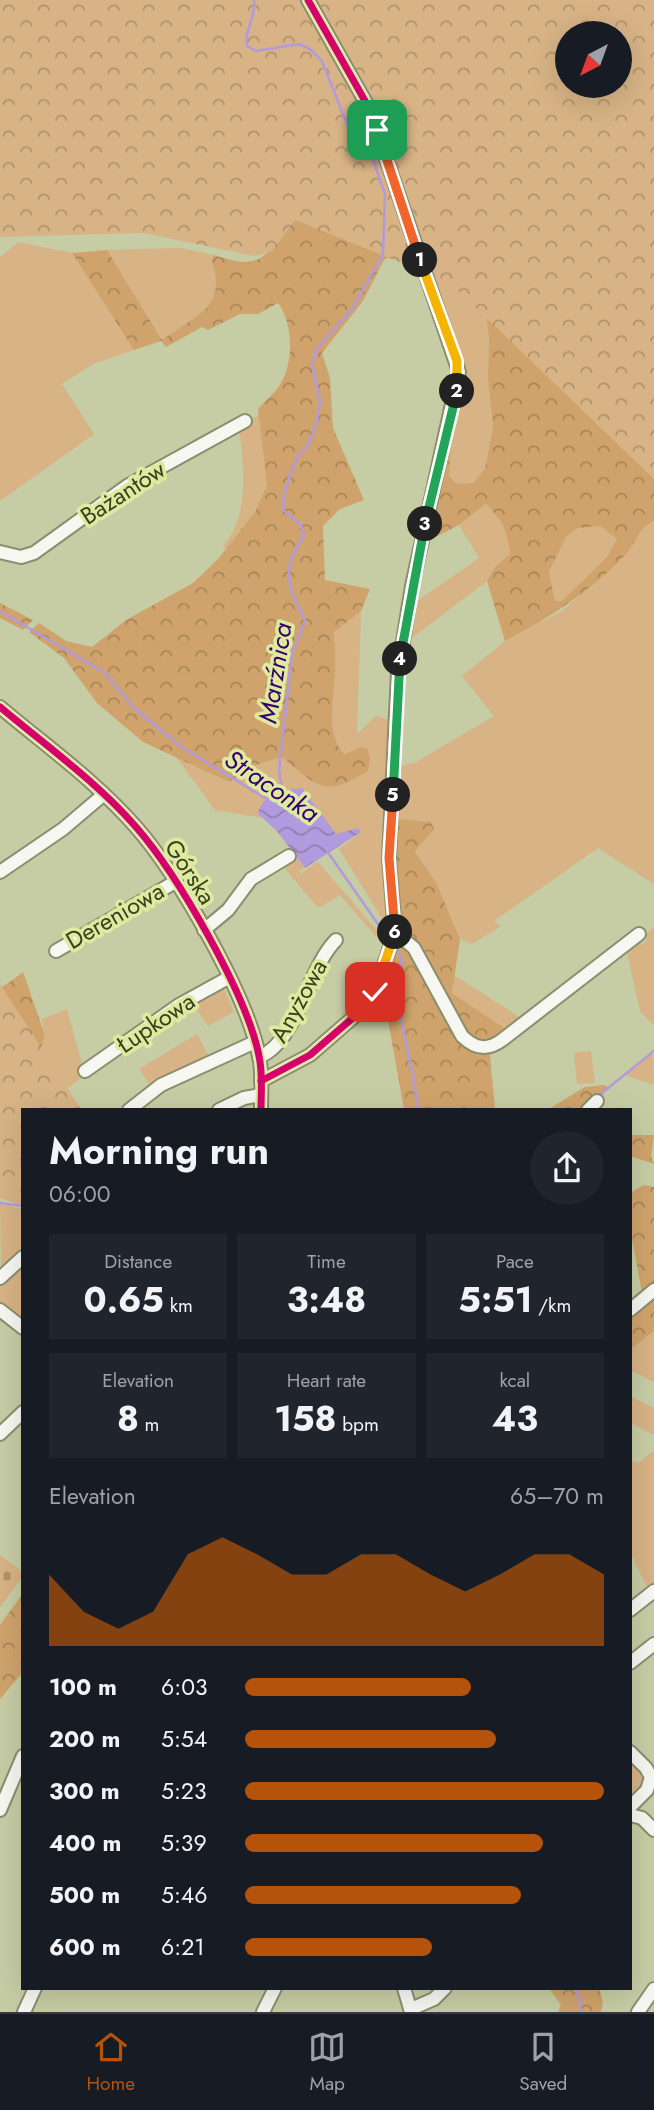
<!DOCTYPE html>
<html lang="en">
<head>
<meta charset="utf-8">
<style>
  body { margin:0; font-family:Jost,sans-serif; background:#20242c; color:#f1f3f6; height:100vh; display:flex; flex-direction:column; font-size:26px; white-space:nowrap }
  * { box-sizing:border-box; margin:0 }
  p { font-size:23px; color:#9ea1a6 }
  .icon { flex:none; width:38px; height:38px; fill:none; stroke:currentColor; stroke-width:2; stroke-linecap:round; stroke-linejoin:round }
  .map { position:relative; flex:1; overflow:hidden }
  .side { position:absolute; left:21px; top:1108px; width:611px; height:882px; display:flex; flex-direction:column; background:#171b24; border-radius:0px; box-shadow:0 7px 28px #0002 }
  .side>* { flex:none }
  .needle { width:46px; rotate:221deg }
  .fabs { position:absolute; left:555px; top:21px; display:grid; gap:14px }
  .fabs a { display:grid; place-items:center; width:77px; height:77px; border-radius:50%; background:#171b24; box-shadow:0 7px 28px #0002; font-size:35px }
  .pin { position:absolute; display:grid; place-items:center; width:60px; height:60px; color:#fff; margin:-30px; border-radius:14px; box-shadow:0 4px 10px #0006 }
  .km { position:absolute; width:35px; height:35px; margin:-18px; border-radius:50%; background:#222; color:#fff; font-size:19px; line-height:35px; text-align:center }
  .round { display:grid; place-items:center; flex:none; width:74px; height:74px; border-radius:37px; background:#20242c }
  .summary { display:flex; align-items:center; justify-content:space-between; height:119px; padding:0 28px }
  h1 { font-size:38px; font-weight:700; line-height:52px }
  .figures { display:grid; grid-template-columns:repeat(3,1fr); gap:10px; height:119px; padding:7px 28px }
  .figures div { display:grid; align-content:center; border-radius:0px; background:#20242c; text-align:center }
  .figures b { font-size:35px; font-weight:700 }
  .figures small { font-size:19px; font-weight:400 }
  .figures p { font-size:19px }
  .chart { height:196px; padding:14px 28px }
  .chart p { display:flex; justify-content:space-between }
  .chart svg { width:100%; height:126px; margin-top:7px; fill:#b45309; opacity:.7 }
  ul { padding:0 28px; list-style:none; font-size:23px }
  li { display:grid; grid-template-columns:112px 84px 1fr; align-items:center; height:52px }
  li i { height:18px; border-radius:9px; background:#b45309 }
  .dock { display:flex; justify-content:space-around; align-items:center; height:98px; border-top:2px solid #363941; background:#171b24; font-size:19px; color:#9ea1a6 }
  .dock a { display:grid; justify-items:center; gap:4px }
  .dock .on { color:#b45309 }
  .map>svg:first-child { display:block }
  .grass { fill:#d7b385 }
  .forest { fill:url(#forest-crowns); fill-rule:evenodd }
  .cemetery { fill:url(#cemetery-stones) }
  .park { fill:url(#park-crowns); fill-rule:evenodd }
  .water { fill:url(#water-waves) }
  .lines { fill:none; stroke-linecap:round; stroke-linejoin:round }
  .stream { stroke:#b29adf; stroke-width:2.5 }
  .minor-casing { stroke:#8a8e6e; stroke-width:16 }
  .minor { stroke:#f6f7f1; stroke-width:12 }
  .cycleway-casing { stroke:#deeb9f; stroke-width:11 }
  .cycleway { stroke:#d6006c; stroke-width:7 }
  .split-1-casing { stroke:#fff; stroke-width:14 }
  .split-2-casing { stroke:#fff; stroke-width:14 }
  .split-3-casing { stroke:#fff; stroke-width:14 }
  .split-4-casing { stroke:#fff; stroke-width:14 }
  .split-5-casing { stroke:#fff; stroke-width:14 }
  .split-6-casing { stroke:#fff; stroke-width:14 }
  .split-7-casing { stroke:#fff; stroke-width:14 }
  .split-1 { stroke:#f0652b; stroke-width:9 }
  .split-2 { stroke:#f5b400; stroke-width:9 }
  .split-3 { stroke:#22a559; stroke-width:9 }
  .split-4 { stroke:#22a559; stroke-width:9 }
  .split-5 { stroke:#22a559; stroke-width:9 }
  .split-6 { stroke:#f0652b; stroke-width:9 }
  .split-7 { stroke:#f5b400; stroke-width:9 }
  .labels { text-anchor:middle; stroke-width:7; stroke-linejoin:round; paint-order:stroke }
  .street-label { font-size:24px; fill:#3b4021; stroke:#deeb9f }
  .water-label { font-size:26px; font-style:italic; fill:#36006c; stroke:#deeb9f }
</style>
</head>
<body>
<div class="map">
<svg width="654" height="2012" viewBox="0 0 654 2012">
  <defs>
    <pattern id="forest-crowns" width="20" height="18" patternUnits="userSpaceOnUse" patternTransform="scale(1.75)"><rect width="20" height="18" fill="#cfa36b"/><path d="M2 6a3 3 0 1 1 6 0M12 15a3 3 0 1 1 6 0" fill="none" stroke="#a98658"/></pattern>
    <pattern id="cemetery-stones" width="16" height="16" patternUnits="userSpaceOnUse" patternTransform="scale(1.75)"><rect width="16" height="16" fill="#d7b385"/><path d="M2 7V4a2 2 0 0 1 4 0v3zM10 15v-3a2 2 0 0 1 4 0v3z" fill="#b0936c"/></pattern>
    <pattern id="park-crowns" width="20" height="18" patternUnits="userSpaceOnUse" patternTransform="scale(1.75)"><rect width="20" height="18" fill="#d7b385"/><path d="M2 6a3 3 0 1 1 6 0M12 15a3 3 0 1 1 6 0" fill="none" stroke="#b0936c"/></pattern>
    <pattern id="water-waves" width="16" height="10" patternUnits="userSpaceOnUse" patternTransform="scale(1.75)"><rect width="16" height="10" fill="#b29adf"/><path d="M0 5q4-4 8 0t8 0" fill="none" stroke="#927fb4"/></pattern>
  </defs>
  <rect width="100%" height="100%" fill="#c6cca4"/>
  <g class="grass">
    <polygon points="18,242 72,253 134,350 93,364 62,384 94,434 0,501 0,257"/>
    <path d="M180,248L214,255L211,260C229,307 195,317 162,340L107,250Z"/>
    <polygon points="427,263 480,271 489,337 488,379 493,427 485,469 473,483 457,484 449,476 451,446 447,446 461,387"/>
    <path d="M259,415L267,485L255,512L226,549L223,546C250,516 244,466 239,428Z"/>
    <polygon points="487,504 508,531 510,554 494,568 487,581 409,640 404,664 420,568 423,566 416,602 479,558 459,525"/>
    <polygon points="654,521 654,884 598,848 494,921 501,926 472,944 460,939 436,882 415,850 433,829 397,819 401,766 416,762 494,716 462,676 505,641 562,611 627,553 647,523"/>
    <polygon points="600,525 617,539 607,557 562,602 555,601 549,572 566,537 578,528"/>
    <path d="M361,611L357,734L376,716L390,720L391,933L339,849L361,832L336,834L301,788L258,814L263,818L215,810L176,757L229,782L256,765L283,757L319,786L361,747L343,754C325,733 334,701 335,675C336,661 335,646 334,631Z"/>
    <polygon points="296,857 305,868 299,871 300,874 318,862 387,942 385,947 340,895 318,908 283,866"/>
    <polygon points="654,926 654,1026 640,1011 626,948 636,941 642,945 647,941 646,934"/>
    <polygon points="454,975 524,1020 509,1031 452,993"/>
    <polygon points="223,986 234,1012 208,1026 194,1005"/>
    <polygon points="67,1009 85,1075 41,1109 25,1110 45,1035 42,1019"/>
    <polygon points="197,1034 210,1058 152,1088 139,1069"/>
    <polygon points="591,1051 595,1083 577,1084 574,1053"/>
    <polygon points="653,1052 654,1085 628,1076 626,1075"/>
    <polygon points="0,1202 23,1210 23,1253 1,1270"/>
    <polygon points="23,1260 23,1323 0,1305 0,1286"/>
    <polygon points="654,1331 654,1382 630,1370 630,1350"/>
    <polygon points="630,1396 654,1408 654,1435 630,1423"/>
    <polygon points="654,1451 654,1588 649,1592 630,1552 630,1460 638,1463"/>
    <polygon points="630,1756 648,1779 630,1804"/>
  </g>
  <g class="forest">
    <path d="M0,0L409,247L384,260L363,301L322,353L330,378L333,428L364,500L340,509L323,526L325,580L370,589L361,611L334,632C335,646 336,661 335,675C334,701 325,733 344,754L361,747L367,749L370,758L368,771C323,798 320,788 282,757L256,765L229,782L143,742L97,703L64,658L29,632L39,623L66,641L92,647L126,620L193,583L218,559L255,512L267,485L258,409C265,401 275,393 281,383C294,361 293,323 278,303L258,314H240L208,330L202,327L166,347L161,341L134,350L72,253L107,250L162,340C195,316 229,307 211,260L214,255C249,266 259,267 281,236Z"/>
    <path d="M654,0V521C640,526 636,544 626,554C591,591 550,618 505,641L487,581L494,568L510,554C507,529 503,522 486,504L459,525L428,541L447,446H451L449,476L457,484L473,483L485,469L493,427L488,379L489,337L480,271L512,54ZM567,33H620V86H567ZM600,526L617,539L607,557L562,601H555L549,572L566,537L578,528Z"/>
    <polygon points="0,603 2,604 33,620 23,630 0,618"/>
    <polygon points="397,819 431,822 434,829 415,851 436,882 460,939 452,993 509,1031 494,1043 468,1039 400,928 393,882"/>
    <polygon points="398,941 408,946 456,1033 490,1055 495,1109 404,1109 382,987"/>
    <polygon points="23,972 45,1035 23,1110 0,989"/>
    <polygon points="604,1085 610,1088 585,1109 547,1110 585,1087"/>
    <polygon points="630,1131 631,1135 654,1135 651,1157 654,1164 630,1156"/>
    <polygon points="644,1185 654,1187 654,1284 642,1293 630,1229 630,1193"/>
    <polygon points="654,1293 654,1331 630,1350 630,1314"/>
    <polygon points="23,1593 23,1672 0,1699 0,1625"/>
    <polygon points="549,1988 599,1988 603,2002 601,2012 558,2012 561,2005"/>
  </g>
  <polygon class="cemetery" points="0,1555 23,1572 23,1576 0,1607"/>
  <g class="park">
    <path d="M0,0H654V479L449,282L295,220L272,251L254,256L143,233L0,237ZM567,33H620V86H567Z"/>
    <polygon points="0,984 81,1109 23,1110 23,1206 0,1198"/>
  </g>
  <path class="water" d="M302,788L336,834L358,828L361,832L305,868L276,830L258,814C261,794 285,790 302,788Z"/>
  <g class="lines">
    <g class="stream">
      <path d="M254,0C257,15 244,29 247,46L256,51L299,44L310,49L322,61L352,137L371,154L385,194L383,254L352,309L317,348L312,363L320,401L317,421L308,445L297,457L284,493L283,510L301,525L304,535C280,570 288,585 305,621L292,653L279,770L283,794"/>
      <polyline points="0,611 105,673 134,708 180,746 270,801"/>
      <polyline points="327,851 387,937"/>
      <path d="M395,948C409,966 399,981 400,1001C401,1038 416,1072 417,1110"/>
      <polyline points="597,1097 654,1051"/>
      <polyline points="0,1203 23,1206"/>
      <polyline points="574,1988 579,1996 581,2012"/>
    </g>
    <defs>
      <g id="minor">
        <polyline points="0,552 21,557 34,553 127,486 245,421"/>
        <path d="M0,707C45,745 97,782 136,827C178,875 247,995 259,1056C263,1074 261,1092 261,1110"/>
        <polyline points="0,872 63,829 103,795"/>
        <polyline points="204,930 228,910 251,879 289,856"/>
        <path d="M395,932L414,948L462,1036C475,1049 487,1051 502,1040L639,934"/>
        <polyline points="56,951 175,882"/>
        <path d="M259,1057C297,1043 307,969 336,940"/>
        <polyline points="85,1071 179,1005 228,978"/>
        <polyline points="261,1081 310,1055 356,1015 375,992 395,932 389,858 398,672 412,586 459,372 369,108 308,0"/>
        <polyline points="129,1110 161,1085 255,1042"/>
        <polyline points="219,1110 244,1098 261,1095"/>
        <polyline points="588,1110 597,1101"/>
        <polyline points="0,1278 23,1257"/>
        <polyline points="0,1310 23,1328"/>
        <polyline points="630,1310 654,1290"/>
        <polyline points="0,1434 23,1412"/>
        <polyline points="630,1610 654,1591"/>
        <polyline points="630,1663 654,1644"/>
        <polyline points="630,1752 646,1768 651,1777 647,1790 630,1807"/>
        <polyline points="0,1810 23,1756"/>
        <polyline points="630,1815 642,1818 654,1830"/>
        <polyline points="404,1988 411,2012"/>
        <polyline points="411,2009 434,1999 445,1988"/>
        <polyline points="24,2012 35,1988"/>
        <polyline points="263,2012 275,1988"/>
        <polyline points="638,2012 654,1989"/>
      </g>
    </defs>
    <use href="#minor" class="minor-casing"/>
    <use href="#minor" class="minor"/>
    <defs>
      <g id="cycleway">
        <path d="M0,707C45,745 97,782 136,827C178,875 247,995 259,1056C263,1074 261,1092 261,1110"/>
        <polyline points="261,1081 310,1055 356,1015 375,992 395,932 389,858 398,672 412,586 459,372 369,108 308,0"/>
      </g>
    </defs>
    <use href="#cycleway" class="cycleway-casing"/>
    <use href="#cycleway" class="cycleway"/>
  </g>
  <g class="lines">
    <defs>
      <polyline id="split-1" points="377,130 420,260"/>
      <polyline id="split-2" points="420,260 457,361 457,391"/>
      <polyline id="split-3" points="425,524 457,391"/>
      <polyline id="split-4" points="400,659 425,524"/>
      <polyline id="split-5" points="393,795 400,659"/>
      <polyline id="split-6" points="393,795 389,858 395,932"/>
      <polyline id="split-7" points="375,992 395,932"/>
    </defs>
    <use href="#split-1" class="split-1-casing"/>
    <use href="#split-2" class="split-2-casing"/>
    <use href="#split-3" class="split-3-casing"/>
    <use href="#split-4" class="split-4-casing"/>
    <use href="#split-5" class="split-5-casing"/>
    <use href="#split-6" class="split-6-casing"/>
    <use href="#split-7" class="split-7-casing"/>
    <use href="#split-1" class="split-1"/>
    <use href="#split-2" class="split-2"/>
    <use href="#split-3" class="split-3"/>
    <use href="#split-4" class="split-4"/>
    <use href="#split-5" class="split-5"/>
    <use href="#split-6" class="split-6"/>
    <use href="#split-7" class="split-7"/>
  </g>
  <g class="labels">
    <g class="street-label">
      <text transform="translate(123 493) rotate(-33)" y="8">Bażantów</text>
      <text transform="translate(190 872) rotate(57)" y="8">Górska</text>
      <text transform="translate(115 916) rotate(-30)" y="8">Dereniowa</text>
      <text transform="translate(299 1001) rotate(-61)" y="8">Anyżowa</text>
      <text transform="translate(156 1023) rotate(-34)" y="8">Łupkowa</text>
    </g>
    <g class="water-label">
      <text transform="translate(275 673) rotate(-81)" y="9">Marźnica</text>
      <text transform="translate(272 786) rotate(34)" y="9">Straconka</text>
    </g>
  </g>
</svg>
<div class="fabs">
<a><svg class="needle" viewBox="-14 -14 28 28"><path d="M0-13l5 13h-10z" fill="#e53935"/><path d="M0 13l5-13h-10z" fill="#9ea1a6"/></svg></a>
</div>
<div class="pin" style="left:377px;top:130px;background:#1e9e55"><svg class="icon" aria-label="arrive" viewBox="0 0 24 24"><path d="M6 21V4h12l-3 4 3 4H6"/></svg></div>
<div class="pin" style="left:375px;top:992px;background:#d93025"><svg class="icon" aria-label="check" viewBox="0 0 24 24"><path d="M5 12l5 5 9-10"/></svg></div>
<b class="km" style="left:420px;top:260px">1</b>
<b class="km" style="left:457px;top:391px">2</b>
<b class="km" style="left:425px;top:524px">3</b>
<b class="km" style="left:400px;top:659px">4</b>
<b class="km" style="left:393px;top:795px">5</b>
<b class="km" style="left:395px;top:932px">6</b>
<section class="side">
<div class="summary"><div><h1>Morning run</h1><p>06:00</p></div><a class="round"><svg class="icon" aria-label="share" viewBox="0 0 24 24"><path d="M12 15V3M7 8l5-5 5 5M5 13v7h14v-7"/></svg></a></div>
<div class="figures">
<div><p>Distance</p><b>0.65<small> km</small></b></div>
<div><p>Time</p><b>3:48</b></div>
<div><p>Pace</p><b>5:51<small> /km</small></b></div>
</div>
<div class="figures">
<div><p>Elevation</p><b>8<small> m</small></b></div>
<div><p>Heart rate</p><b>158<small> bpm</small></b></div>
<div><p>kcal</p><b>43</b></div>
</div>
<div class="chart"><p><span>Elevation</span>65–70 m</p>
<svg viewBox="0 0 160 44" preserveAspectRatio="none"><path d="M0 44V19L10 32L20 38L30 32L40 12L50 6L60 12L70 19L80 19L90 12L100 12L110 19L120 25L130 19L140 12L150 12L160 19V44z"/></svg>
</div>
<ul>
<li><b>100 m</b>6:03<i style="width:63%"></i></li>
<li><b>200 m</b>5:54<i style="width:70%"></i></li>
<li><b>300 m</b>5:23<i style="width:100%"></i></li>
<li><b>400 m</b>5:39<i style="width:83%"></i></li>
<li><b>500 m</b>5:46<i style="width:77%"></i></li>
<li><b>600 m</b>6:21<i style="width:52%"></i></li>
</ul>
</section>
</div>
<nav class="dock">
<a class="on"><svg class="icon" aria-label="home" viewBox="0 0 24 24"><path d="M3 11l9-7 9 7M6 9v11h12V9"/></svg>Home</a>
<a><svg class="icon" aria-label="map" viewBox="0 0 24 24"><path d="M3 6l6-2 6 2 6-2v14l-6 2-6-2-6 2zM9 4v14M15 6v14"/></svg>Map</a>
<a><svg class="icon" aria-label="saved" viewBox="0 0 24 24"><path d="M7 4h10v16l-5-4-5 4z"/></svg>Saved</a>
</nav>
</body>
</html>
